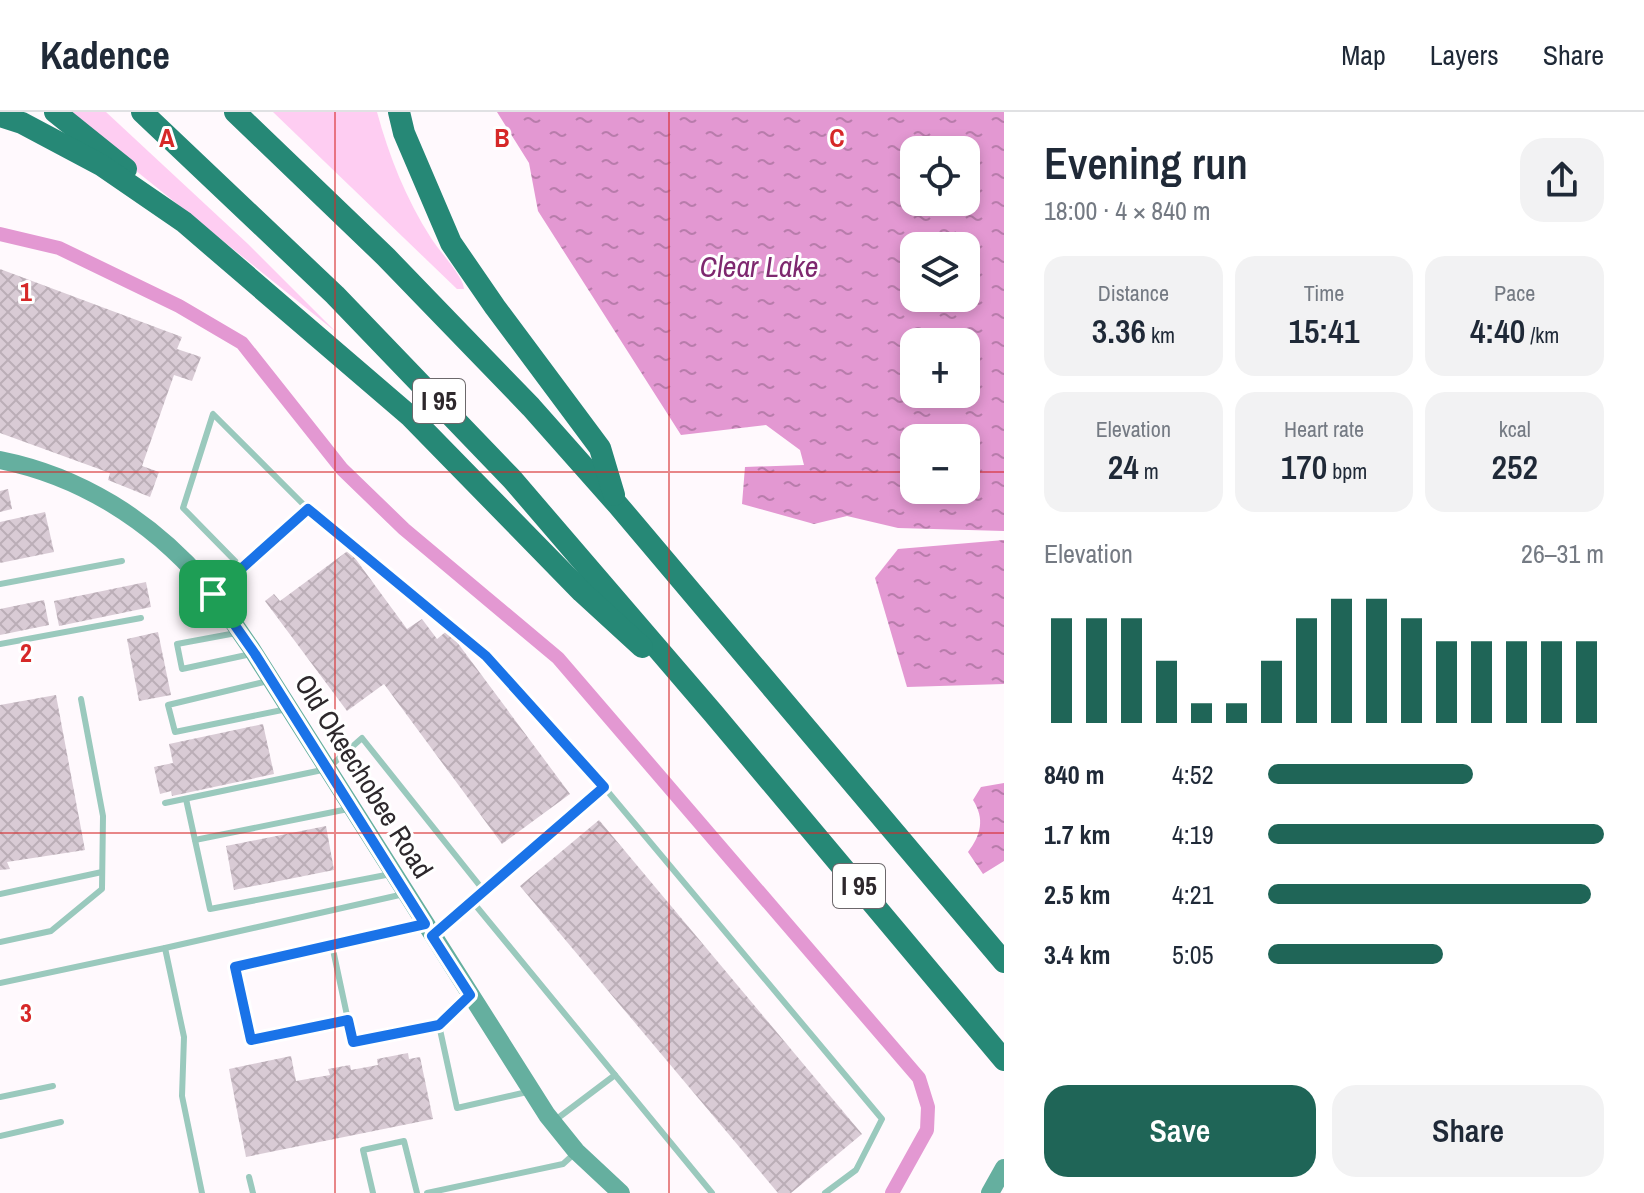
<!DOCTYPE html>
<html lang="en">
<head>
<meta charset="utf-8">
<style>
  body { margin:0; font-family:"Archivo Narrow",sans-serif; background:#f2f2f3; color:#1f2937; height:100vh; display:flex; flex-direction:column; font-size:30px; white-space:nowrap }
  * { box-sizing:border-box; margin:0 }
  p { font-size:26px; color:#747a83 }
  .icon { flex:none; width:44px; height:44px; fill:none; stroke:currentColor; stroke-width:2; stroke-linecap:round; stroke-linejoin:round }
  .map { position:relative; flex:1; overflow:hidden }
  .details { display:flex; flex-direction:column; background:#fff; width:640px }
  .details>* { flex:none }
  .fabs { position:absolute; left:900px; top:24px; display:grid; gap:16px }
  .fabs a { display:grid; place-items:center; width:80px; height:80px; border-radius:16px; background:#fff; box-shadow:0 4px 12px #0003; font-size:40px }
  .pin { position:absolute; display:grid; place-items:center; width:68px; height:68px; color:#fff; margin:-34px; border-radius:16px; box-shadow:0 4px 12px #0006 }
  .round { display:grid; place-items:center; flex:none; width:84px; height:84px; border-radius:24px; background:#f2f2f3 }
  .headline { display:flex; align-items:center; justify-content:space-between; height:136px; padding:0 40px }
  h1 { font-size:44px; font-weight:600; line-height:60px }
  .stats { display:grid; grid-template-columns:repeat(3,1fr); gap:12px; height:136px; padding:8px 40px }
  .stats div { display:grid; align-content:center; border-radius:20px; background:#f2f2f3; text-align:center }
  .stats b { font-size:34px; font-weight:600 }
  .stats small { font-size:22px; font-weight:400 }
  .stats p { font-size:22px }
  .chart { height:224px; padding:16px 40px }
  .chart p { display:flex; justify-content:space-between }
  .chart svg { width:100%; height:144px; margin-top:8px; stroke:#1f6557; stroke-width:6 }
  .button { display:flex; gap:16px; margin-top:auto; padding:16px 40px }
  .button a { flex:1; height:92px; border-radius:24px; background:#1f6557; color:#fff; font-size:32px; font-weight:600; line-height:92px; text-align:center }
  .button a+a { background:#f2f2f3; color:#1f2937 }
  ul { padding:0 40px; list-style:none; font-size:26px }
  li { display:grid; grid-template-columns:128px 96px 1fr; align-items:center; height:60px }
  li i { height:20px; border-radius:10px; background:#1f6557 }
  header { display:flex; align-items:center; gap:48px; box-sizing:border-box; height:112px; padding:0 40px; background:#fff; border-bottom:2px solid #e0e1e3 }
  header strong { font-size:38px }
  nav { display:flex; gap:44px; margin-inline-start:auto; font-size:28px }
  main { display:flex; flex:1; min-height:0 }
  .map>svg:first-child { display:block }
  .green { fill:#fecdf2 }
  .water { fill:url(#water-ripples); fill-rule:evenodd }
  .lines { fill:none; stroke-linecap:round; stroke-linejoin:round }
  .canal { stroke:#e398d2; stroke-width:14 }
  .building { fill:url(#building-cross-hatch) }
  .lane { stroke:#9ac9bd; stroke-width:6 }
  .secondary { stroke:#65af9f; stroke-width:18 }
  .highway { stroke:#268876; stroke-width:22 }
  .route-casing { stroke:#fff; stroke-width:16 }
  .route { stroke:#1a73e8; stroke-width:10 }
  .grid { fill:none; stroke:#d62828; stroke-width:2; stroke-opacity:0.55 }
  .labels { text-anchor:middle; stroke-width:6; stroke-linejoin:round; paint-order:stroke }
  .shield { fill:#fff; stroke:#6c686b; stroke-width:2 }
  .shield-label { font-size:26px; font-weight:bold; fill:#2d282c }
  .street-label { font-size:28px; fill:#2d282c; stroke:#fff }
  .water-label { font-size:30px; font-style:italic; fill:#7e286f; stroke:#fff }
  .grid-label { font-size:26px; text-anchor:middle; font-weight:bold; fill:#d62828; stroke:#fff; stroke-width:6; stroke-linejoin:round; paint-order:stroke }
</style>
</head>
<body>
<header>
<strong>Kadence</strong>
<nav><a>Map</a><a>Layers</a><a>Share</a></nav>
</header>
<main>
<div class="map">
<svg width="1004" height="1081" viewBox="0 0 1004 1081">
  <defs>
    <pattern id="water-ripples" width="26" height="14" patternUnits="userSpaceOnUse" patternTransform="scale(2)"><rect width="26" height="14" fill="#e398d2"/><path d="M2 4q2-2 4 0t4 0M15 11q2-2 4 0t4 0" fill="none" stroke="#b87cab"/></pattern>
    <pattern id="building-cross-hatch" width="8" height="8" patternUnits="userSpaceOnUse" patternTransform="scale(2)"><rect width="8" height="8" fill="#d9cbd5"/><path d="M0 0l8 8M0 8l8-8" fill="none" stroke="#bbaeb7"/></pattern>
  </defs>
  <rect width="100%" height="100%" fill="#fff9fd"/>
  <g class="green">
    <polygon points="63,0 106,0 248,132 336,220"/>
    <path d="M273,0H377C389,44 406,87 431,126C439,139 464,165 464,177H457Z"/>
  </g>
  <g class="water">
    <path d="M497,0H1004V419L898,416L847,404L814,412L742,392L745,355L804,353L800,338L766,313L681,323L538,99L529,51ZM914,38H966V90H914ZM914,134H966V186H914ZM914,230H966V282H914ZM914,326H966V378H914Z"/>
    <polygon points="1004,428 1004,572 907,575 875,466 898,437"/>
    <path d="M1004,671V749L983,762L968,740C981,723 985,707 973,688L981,675Z"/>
  </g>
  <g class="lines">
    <polyline class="canal" points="0,122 59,136 179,194 242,231 342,357 404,417 558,546 919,966 928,995 927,1018 892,1081"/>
  </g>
  <g class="building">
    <polygon points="0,157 182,225 177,237 201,245 192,269 174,263 142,354 159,360 150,385 108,368 110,361 0,321"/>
    <polygon points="8,377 12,397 0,400 0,379"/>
    <polygon points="45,400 54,440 0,451 0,410"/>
    <polygon points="349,438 407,517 422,507 437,527 448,518 570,682 502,732 384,572 347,599 265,489 274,482 280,489"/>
    <polygon points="146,470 151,495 59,514 54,489"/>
    <polygon points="44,488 49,513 0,523 0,497"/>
    <polygon points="158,520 171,583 139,589 127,527"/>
    <polygon points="56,583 85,738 7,750 10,757 0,758 0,593"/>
    <polygon points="263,612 274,662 172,684 171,679 160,682 154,655 173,651 169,632"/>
    <polygon points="599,708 862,1022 791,1081 778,1081 520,774"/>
    <polygon points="326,714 334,758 234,778 226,734"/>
    <polygon points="408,941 409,947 420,945 433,1007 246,1045 229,957 291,944 296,969 330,963 328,957 350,953 351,958 378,953 377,947"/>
  </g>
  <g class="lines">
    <g class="lane">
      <polyline points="308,397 486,544 604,675 882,1007 856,1058 825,1081"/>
      <polyline points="0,472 122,449"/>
      <polyline points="215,480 308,397 213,302 183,396 242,456"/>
      <polyline points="236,521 177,532 182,557 251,542"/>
      <polyline points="0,532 141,506"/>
      <polyline points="268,569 168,593 175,620 287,597"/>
      <polyline points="604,675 472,789 712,1081"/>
      <polyline points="186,687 210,797 391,762"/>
      <polyline points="165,691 327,657 362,626 484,779"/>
      <polyline points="195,728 348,697"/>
      <polyline points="0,782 102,760"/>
      <polyline points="436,821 472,789"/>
      <polyline points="0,830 51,819 102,777 103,704 81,587"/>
      <polyline points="332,833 348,908 251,928 235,855 421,813"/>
      <polyline points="165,836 404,782"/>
      <polyline points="0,871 165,836 184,925 182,984 202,1081"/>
      <polyline points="348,908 353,930 439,913 469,884"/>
      <polyline points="439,913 457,996 527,980"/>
      <polyline points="0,985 53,974"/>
      <polyline points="554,1009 615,963"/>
      <polyline points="0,1024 61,1010"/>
      <polyline points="249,1065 253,1081"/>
      <polyline points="373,1081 363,1038 404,1029 417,1081"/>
      <polyline points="427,1081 563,1052 574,1042"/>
    </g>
    <g class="secondary">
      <path d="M0,348C80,364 150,408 204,470C221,490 235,514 251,536L547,1003L576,1039L621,1081"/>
      <polyline points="990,1081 1004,1056"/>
    </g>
    <g class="highway">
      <polyline points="55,0 126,57"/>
      <polyline points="142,0 335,183 512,367 713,601 1004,948"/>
      <polyline points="235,0 386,145 531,295 617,392 1004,850"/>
      <polyline points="399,0 404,21 451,131 495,195 600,336 614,383"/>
      <polyline points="0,4 22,11 101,53 184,110 411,305 582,480 642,535"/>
    </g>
  </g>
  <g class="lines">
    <defs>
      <polygon id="route" points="308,397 486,544 604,675 432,824 470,883 439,913 353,930 348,908 251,928 235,855 425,812 255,542 213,482"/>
    </defs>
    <use href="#route" class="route-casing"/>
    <use href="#route" class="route"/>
  </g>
  <path class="grid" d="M335,0V1081M669,0V1081M0,360H914M966,360H1004M0,721H1004"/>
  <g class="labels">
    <g class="shield">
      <rect x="413" y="267" width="52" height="44" rx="6"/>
      <rect x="833" y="752" width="52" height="44" rx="6"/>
    </g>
    <g class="shield-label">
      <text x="439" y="298">I 95</text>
      <text x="859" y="783">I 95</text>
    </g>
    <g class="street-label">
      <text transform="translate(364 664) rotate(58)" y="10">Old Okeechobee Road</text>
    </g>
    <g class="water-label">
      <text x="759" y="165">Clear Lake</text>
    </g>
  </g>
  <g class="grid-label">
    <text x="167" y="35">A</text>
    <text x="502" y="35">B</text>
    <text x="837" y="35">C</text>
    <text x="26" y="189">1</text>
    <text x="26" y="550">2</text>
    <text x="26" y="910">3</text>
  </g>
</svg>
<div class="fabs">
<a><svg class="icon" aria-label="locate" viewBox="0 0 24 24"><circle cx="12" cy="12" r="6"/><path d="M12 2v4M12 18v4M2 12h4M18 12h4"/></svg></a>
<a><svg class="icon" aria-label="layers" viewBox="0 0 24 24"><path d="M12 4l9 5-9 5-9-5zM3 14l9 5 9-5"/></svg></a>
<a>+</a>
<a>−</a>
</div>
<div class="pin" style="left:213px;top:482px;background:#1e9e55"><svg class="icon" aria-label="arrive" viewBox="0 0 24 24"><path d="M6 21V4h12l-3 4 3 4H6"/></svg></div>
</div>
<section class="details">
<div class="headline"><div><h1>Evening run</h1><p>18:00 · 4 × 840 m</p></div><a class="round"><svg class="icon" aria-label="share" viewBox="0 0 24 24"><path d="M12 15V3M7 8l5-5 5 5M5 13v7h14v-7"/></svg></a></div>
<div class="stats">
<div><p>Distance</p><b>3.36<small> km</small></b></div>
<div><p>Time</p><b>15:41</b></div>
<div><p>Pace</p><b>4:40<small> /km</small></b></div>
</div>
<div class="stats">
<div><p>Elevation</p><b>24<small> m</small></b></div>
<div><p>Heart rate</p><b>170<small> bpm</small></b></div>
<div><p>kcal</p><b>252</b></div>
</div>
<div class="chart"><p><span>Elevation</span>26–31 m</p>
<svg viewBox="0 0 160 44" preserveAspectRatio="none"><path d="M5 44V12M15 44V12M25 44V12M35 44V25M45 44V38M55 44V38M65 44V25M75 44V12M85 44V6M95 44V6M105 44V12M115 44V19M125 44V19M135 44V19M145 44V19M155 44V19"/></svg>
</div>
<ul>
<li><b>840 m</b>4:52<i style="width:61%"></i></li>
<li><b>1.7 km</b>4:19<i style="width:100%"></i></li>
<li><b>2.5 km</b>4:21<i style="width:96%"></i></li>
<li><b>3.4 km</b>5:05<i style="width:52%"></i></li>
</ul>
<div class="button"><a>Save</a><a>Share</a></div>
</section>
</main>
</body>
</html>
